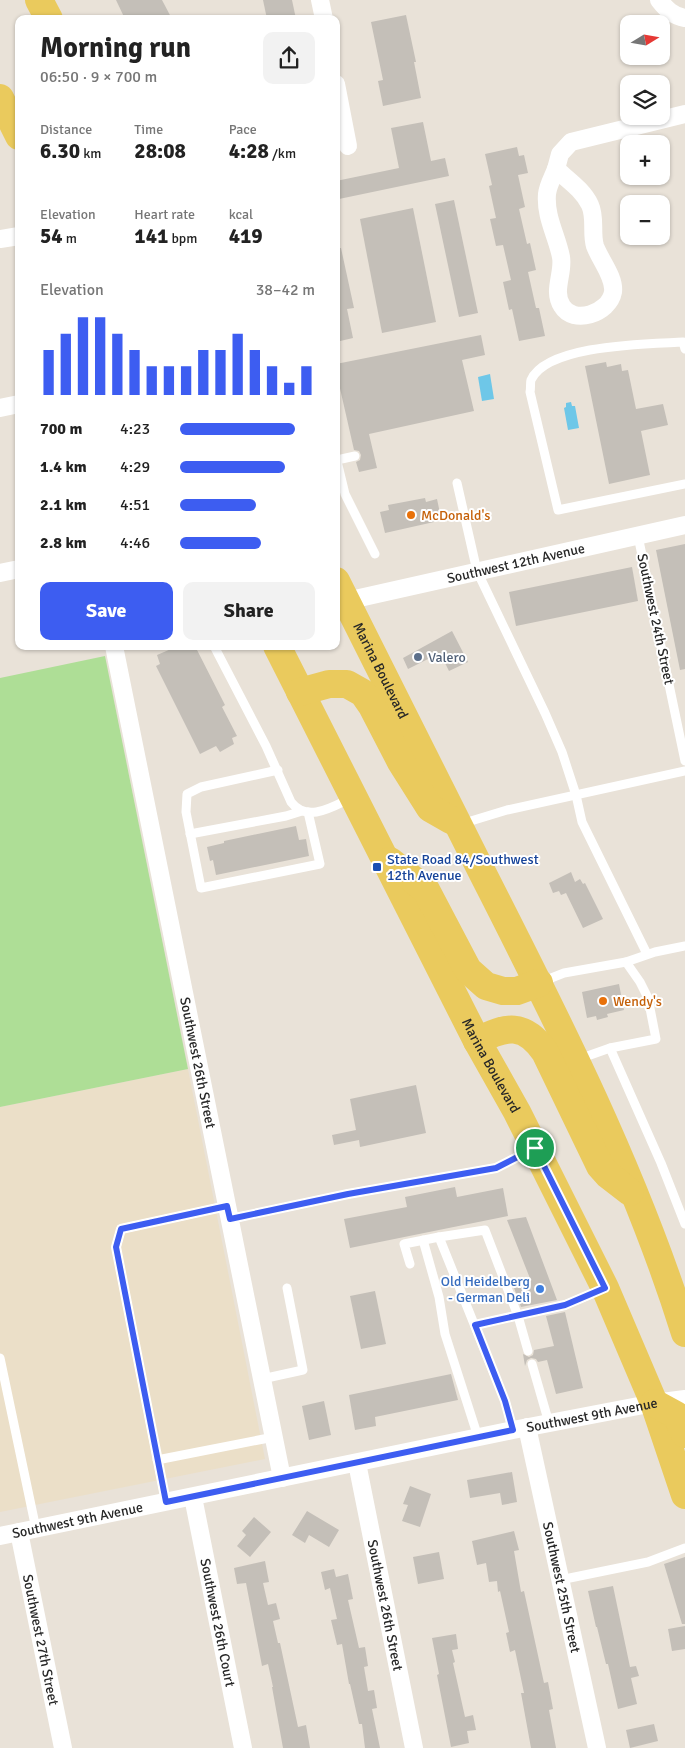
<!DOCTYPE html>
<html lang="en">
<head>
<meta charset="utf-8">
<style>
  body { margin:0; font-family:Signika,sans-serif; background:#f2f2f2; color:#222; height:100vh; display:flex; flex-direction:column; font-size:19px; white-space:nowrap }
  * { box-sizing:border-box; margin:0 }
  p { font-size:16px; color:#767676 }
  .icon { flex:none; width:28px; height:28px; fill:none; stroke:currentColor; stroke-width:2; stroke-linecap:round; stroke-linejoin:round }
  .map { position:relative; flex:1; overflow:hidden }
  .details { position:absolute; left:15px; top:15px; width:325px; height:635px; display:flex; flex-direction:column; background:#fff; border-radius:10px; box-shadow:0 1px 4px #0004 }
  .details>* { flex:none }
  .needle { width:32px; rotate:79deg }
  .buttons { position:absolute; left:620px; top:15px; display:grid; gap:10px }
  .buttons a { display:grid; place-items:center; width:50px; height:50px; border-radius:10px; background:#fff; box-shadow:0 1px 4px #0004; font-size:25px }
  .pin { position:absolute; display:grid; place-items:center; width:42px; height:42px; color:#fff; margin:-21px; border:2px solid #fff; border-radius:50%; box-shadow:0 1px 5px #0007 }
  .round { display:grid; place-items:center; flex:none; width:52px; height:52px; border-radius:10px; background:#f2f2f2 }
  .overview { display:flex; align-items:center; justify-content:space-between; height:85px; padding:0 25px }
  h1 { font-size:28px; font-weight:700; line-height:38px }
  .figures { display:grid; grid-template-columns:repeat(3,1fr); gap:8px; height:85px; padding:5px 25px }
  .figures div { display:grid; align-content:center }
  .figures b { font-size:21px; font-weight:700 }
  .figures small { font-size:14px; font-weight:400 }
  .figures p { font-size:14px }
  .chart { height:140px; padding:10px 25px }
  .chart p { display:flex; justify-content:space-between }
  .chart svg { width:100%; height:90px; margin-top:5px; stroke:#3d5df1; stroke-width:6 }
  .button { display:flex; gap:10px; margin-top:auto; padding:10px 25px }
  .button a { flex:1; height:58px; border-radius:10px; background:#3d5df1; color:#fff; font-size:20px; font-weight:700; line-height:58px; text-align:center }
  .button a+a { background:#f2f2f2; color:#222 }
  ul { padding:0 25px; list-style:none; font-size:16px }
  li { display:grid; grid-template-columns:80px 60px 1fr; align-items:center; height:38px }
  li i { height:12px; border-radius:6px; background:#3d5df1 }
  .map>svg:first-child { display:block }
  .education { fill:#ebdfc8 }
  .green { fill:#aede96 }
  .water { fill:#6ec7e8 }
  .building { fill:#c4bfb8 }
  .lines { fill:none; stroke-linecap:round; stroke-linejoin:round }
  .lane { stroke:#fff; stroke-width:9 }
  .street { stroke:#fff; stroke-width:18 }
  .primary { stroke:#eaca5d; stroke-width:28 }
  .route-casing { stroke:#fff; stroke-width:10 }
  .route { stroke:#3d5df1; stroke-width:6 }
  .food-dot { fill:#e8710a; stroke:#fff; stroke-width:2 }
  .service-dot { fill:#5c6f8a; stroke:#fff; stroke-width:2 }
  .transit-dot { fill:#1a4fb4; stroke:#fff; stroke-width:2 }
  .shop-dot { fill:#3f7fe0; stroke:#fff; stroke-width:2 }
  .labels { text-anchor:middle; stroke-width:4; stroke-linejoin:round; paint-order:stroke }
  .food-label { font-size:14px; fill:#c56008; stroke:#fff; text-anchor:start }
  .street-label { font-size:14px; fill:#272727; stroke:#fff }
  .service-label { font-size:14px; fill:#4e5e75; stroke:#fff; text-anchor:start }
  .transit-label { font-size:14px; fill:#164399; stroke:#fff; text-anchor:start }
  .shop-label { font-size:14px; fill:#366cbe; stroke:#fff; text-anchor:end }
</style>
</head>
<body>
<div class="map">
<svg width="685" height="1748" viewBox="0 0 685 1748">
  <rect width="100%" height="100%" fill="#e9e2d8"/>
  <polygon class="education" points="188,1069 265,1459 0,1512 0,1107"/>
  <polygon class="green" points="105,656 188,1069 0,1107 0,678"/>
  <g class="water">
    <polygon points="490,374 494,399 482,401 478,377"/>
    <polygon points="571,402 572,406 575,406 579,428 568,430 564,408 566,407 566,403"/>
  </g>
  <g class="building">
    <polygon points="116,0 162,0 172,19 125,19"/>
    <polygon points="263,0 292,0 296,19 267,19"/>
    <polygon points="406,15 416,62 414,62 421,98 383,106 378,81 383,80 371,22"/>
    <polygon points="423,122 431,161 445,158 449,176 339,199 336,181 399,168 391,128"/>
    <polygon points="517,147 519,156 524,155 528,173 518,175 525,207 519,209 527,244 530,243 536,270 528,272 536,308 539,308 545,336 519,341 512,309 509,310 503,282 511,280 503,245 496,246 490,219 496,218 489,186 492,185 485,154"/>
    <polygon points="454,200 478,313 459,317 435,204"/>
    <polygon points="413,208 436,322 382,333 360,219"/>
    <polygon points="336,248 341,248 354,308 347,309 353,338 336,342"/>
    <polygon points="481,335 485,355 462,360 474,411 369,434 377,468 359,472 356,462 360,460 361,455 359,451 354,450 339,384 336,384 336,364"/>
    <polygon points="606,362 607,367 621,364 622,371 628,370 636,409 663,404 668,425 641,431 650,475 609,484 585,366"/>
    <polygon points="425,498 426,502 437,499 441,518 434,520 434,522 385,533 380,512 389,510 388,505"/>
    <polygon points="685,544 685,669 680,670 656,550"/>
    <polygon points="632,567 638,601 516,626 509,592"/>
    <polygon points="452,631 468,662 449,671 440,653 408,669 403,658"/>
    <polygon points="178,646 195,646 225,705 222,707 237,736 232,738 234,744 220,752 216,746 200,754 156,666 160,664 157,655"/>
    <polygon points="296,826 299,840 306,839 309,856 216,875 213,860 210,861 207,847 224,843 224,841"/>
    <polygon points="571,872 575,882 580,879 583,884 585,883 603,919 583,928 566,893 561,895 559,891 553,893 549,883"/>
    <polygon points="619,984 624,1010 607,1014 608,1017 597,1020 596,1016 587,1018 582,992"/>
    <polygon points="416,1085 426,1133 360,1147 359,1140 334,1145 332,1135 356,1130 350,1099"/>
    <polygon points="455,1187 457,1197 503,1188 508,1216 350,1248 344,1219 407,1207 405,1197"/>
    <polygon points="526,1217 557,1300 521,1307 513,1285 531,1281 507,1220"/>
    <polygon points="375,1291 386,1344 361,1349 350,1296"/>
    <polygon points="565,1312 583,1388 556,1394 547,1360 538,1362 536,1359 531,1358 527,1360 525,1366 523,1354 529,1357 533,1355 534,1350 554,1346 546,1316"/>
    <polygon points="451,1374 458,1400 375,1417 376,1426 355,1430 349,1395"/>
    <polygon points="324,1401 331,1435 309,1440 302,1406"/>
    <polygon points="512,1472 517,1502 502,1505 500,1493 470,1498 467,1480"/>
    <polygon points="410,1486 431,1494 420,1527 402,1521 408,1505 403,1504"/>
    <polygon points="307,1511 339,1530 329,1547 309,1535 305,1543 292,1535"/>
    <polygon points="254,1517 271,1532 250,1557 237,1546 246,1535 242,1531"/>
    <polygon points="514,1531 519,1550 514,1551 521,1592 524,1591 544,1683 548,1682 553,1709 549,1710 556,1748 531,1748 521,1693 524,1693 515,1650 510,1652 506,1633 509,1632 500,1591 498,1592 497,1581 489,1582 486,1563 477,1565 472,1541"/>
    <polygon points="439,1552 444,1579 418,1584 413,1557"/>
    <polygon points="685,1557 685,1624 682,1624 664,1564"/>
    <polygon points="265,1561 269,1582 263,1583 268,1605 276,1603 280,1619 273,1621 278,1643 280,1643 298,1727 306,1725 310,1748 283,1748 272,1687 273,1687 268,1664 262,1666 246,1583 237,1584 234,1568"/>
    <polygon points="334,1569 336,1577 348,1574 353,1599 348,1600 359,1648 365,1647 368,1666 364,1667 368,1691 374,1690 377,1708 372,1709 380,1748 365,1748 362,1724 359,1724 350,1684 349,1684 342,1644 337,1645 331,1620 337,1619 330,1588 325,1590 321,1572"/>
    <polygon points="613,1586 630,1667 636,1666 639,1676 631,1678 637,1704 618,1709 608,1664 606,1664 597,1627 596,1627 588,1591"/>
    <polygon points="685,1626 685,1649 672,1651 668,1629"/>
    <polygon points="456,1634 458,1649 452,1650 455,1662 453,1663 465,1717 473,1715 476,1730 467,1731 469,1743 451,1747 437,1675 439,1674 432,1638"/>
    <polygon points="654,1724 658,1741 630,1748 626,1730"/>
  </g>
  <g class="lines">
    <g class="lane">
      <path d="M685,349L683,342C649,344 547,344 531,380C530,383 531,388 530,392L558,510L685,484"/>
      <polyline points="336,457 345,494 375,554"/>
      <polyline points="337,460 355,456"/>
      <polyline points="457,483 477,571 545,713 562,752 576,795 582,822 647,954"/>
      <polyline points="638,536 685,761"/>
      <path d="M214,646L266,746L291,802C307,823 332,807 351,798"/>
      <polyline points="278,770 201,787 187,794 186,812 201,888 320,864 308,812"/>
      <polyline points="461,824 507,810 685,771"/>
      <polyline points="190,834 286,816 302,811"/>
      <polyline points="541,982 564,973 626,962 655,952 685,946"/>
      <polyline points="610,1048 661,1163 685,1224"/>
      <polyline points="579,1059 610,1048 656,1039 648,998 640,982 626,962"/>
      <polyline points="230,1219 348,1194 496,1168 532,1149"/>
      <polyline points="439,1237 485,1230 518,1316 528,1351"/>
      <polyline points="423,1240 439,1297 445,1334 478,1437"/>
      <polyline points="410,1264 404,1244 439,1237 505,1401 513,1430"/>
      <polyline points="475,1325 565,1305 603,1289"/>
      <polyline points="0,1358 36,1529"/>
      <polyline points="532,1364 549,1423"/>
      <polyline points="262,1379 303,1370 287,1288"/>
      <polyline points="157,1460 274,1437"/>
      <polyline points="166,1503 116,1247 121,1229 227,1206"/>
      <polyline points="560,1580 648,1562 685,1548"/>
    </g>
    <g class="street">
      <polyline points="320,0 324,19"/>
      <path d="M659,0C666,9 673,16 685,18"/>
      <polyline points="336,84 348,146"/>
      <path d="M556,169C568,180 583,190 590,205C596,218 591,233 595,246C600,260 615,277 613,292C609,314 573,325 562,306C552,291 564,273 561,257C557,236 545,217 547,194C548,185 553,177 556,169Z"/>
      <polyline points="556,169 560,154 571,142 685,114"/>
      <polyline points="0,239 19,236"/>
      <polyline points="0,408 19,404"/>
      <polyline points="0,573 19,569"/>
      <path id="s1" d="M346,601L685,525"/>
      <path id="s2" d="M114,646L282,1478"/>
      <path id="s3" d="M527,1427L597,1748"/>
      <path id="s4" d="M357,1463L414,1748"/>
      <path id="s5" d="M193,1497L243,1748"/>
      <path id="s6" d="M19,1532L63,1748"/>
      <path id="s7" d="M0,1536L513,1430L654,1403L685,1399"/>
    </g>
    <g class="primary">
      <polyline points="39,0 49,19"/>
      <polyline points="0,98 19,136"/>
      <path id="s8" d="M336,581C385,678 433,775 482,872C558,1021 635,1173 685,1333"/>
      <path id="s9" d="M277,646L477,1041L517,1112L605,1288L654,1403L685,1495"/>
      <polyline points="300,692 329,684 347,684 363,693 372,706 401,762 430,808 451,820"/>
      <polyline points="390,861 426,890 468,970 486,986 503,991 517,991 539,983"/>
      <path d="M477,1041C506,1026 524,1022 545,1052L600,1166L608,1175L630,1192"/>
      <polyline points="654,1403 676,1415 685,1434"/>
    </g>
  </g>
  <g class="lines">
    <defs>
      <polygon id="route" points="535,1148 605,1288 565,1305 475,1325 505,1401 513,1430 166,1502 116,1247 121,1229 227,1206 230,1219 348,1194 496,1168"/>
    </defs>
    <use href="#route" class="route-casing"/>
    <use href="#route" class="route"/>
  </g>
  <g class="food-dot">
    <circle cx="411" cy="515" r="5"/>
    <circle cx="603" cy="1001" r="5"/>
  </g>
  <circle class="service-dot" cx="418" cy="657" r="5"/>
  <rect class="transit-dot" x="372" y="862" width="10" height="10" rx="2.5"/>
  <circle class="shop-dot" cx="540" cy="1289" r="5"/>
  <g class="labels">
    <g class="food-label">
      <text x="421" y="520">McDonald's</text>
      <text x="613" y="1006">Wendy's</text>
    </g>
    <g class="street-label">
      <text dy="5" stroke="none"><textPath href="#s1" startOffset="174">Southwest 12th Avenue</textPath></text>
      <text transform="translate(656 619) rotate(78)" y="5">Southwest 24th Street</text>
      <text dy="5" stroke="none"><textPath href="#s8" startOffset="100">Marina Boulevard</textPath></text>
      <text dy="5" stroke="none"><textPath href="#s2" startOffset="425">Southwest 26th Street</textPath></text>
      <text dy="5" stroke="none"><textPath href="#s9" startOffset="471">Marina Boulevard</textPath></text>
      <text dy="5" stroke="none"><textPath href="#s7" startOffset="604">Southwest 9th Avenue</textPath></text>
      <text dy="5" stroke="none"><textPath href="#s7" startOffset="79">Southwest 9th Avenue</textPath></text>
      <text dy="5" stroke="none"><textPath href="#s3" startOffset="164">Southwest 25th Street</textPath></text>
      <text dy="5" stroke="none"><textPath href="#s4" startOffset="145">Southwest 26th Street</textPath></text>
      <text dy="5" stroke="none"><textPath href="#s5" startOffset="128">Southwest 26th Court</textPath></text>
      <text dy="5" stroke="none"><textPath href="#s6" startOffset="110">Southwest 27th Street</textPath></text>
    </g>
    <g class="service-label">
      <text x="428" y="662">Valero</text>
    </g>
    <g class="transit-label">
      <text x="387" y="864">State Road 84/Southwest<tspan x="387" dy="16">12th Avenue</tspan></text>
    </g>
    <g class="shop-label">
      <text x="530" y="1286">Old Heidelberg<tspan x="530" dy="16">- German Deli</tspan></text>
    </g>
  </g>
</svg>
<div class="buttons">
<a><svg class="needle" viewBox="-14 -14 28 28"><path d="M0-13l5 13h-10z" fill="#e53935"/><path d="M0 13l5-13h-10z" fill="#767676"/></svg></a>
<a><svg class="icon" aria-label="layers" viewBox="0 0 24 24"><path d="M12 4l9 5-9 5-9-5zM3 14l9 5 9-5"/></svg></a>
<a>+</a>
<a>−</a>
</div>
<div class="pin" style="left:535px;top:1148px;background:#1e9e55"><svg class="icon" aria-label="arrive" viewBox="0 0 24 24"><path d="M6 21V4h12l-3 4 3 4H6"/></svg></div>
<section class="details">
<div class="overview"><div><h1>Morning run</h1><p>06:50 · 9 × 700 m</p></div><a class="round"><svg class="icon" aria-label="share" viewBox="0 0 24 24"><path d="M12 15V3M7 8l5-5 5 5M5 13v7h14v-7"/></svg></a></div>
<div class="figures">
<div><p>Distance</p><b>6.30<small> km</small></b></div>
<div><p>Time</p><b>28:08</b></div>
<div><p>Pace</p><b>4:28<small> /km</small></b></div>
</div>
<div class="figures">
<div><p>Elevation</p><b>54<small> m</small></b></div>
<div><p>Heart rate</p><b>141<small> bpm</small></b></div>
<div><p>kcal</p><b>419</b></div>
</div>
<div class="chart"><p><span>Elevation</span>38–42 m</p>
<svg viewBox="0 0 160 44" preserveAspectRatio="none"><path d="M5 44V22M15 44V14M25 44V6M35 44V6M45 44V14M55 44V22M65 44V30M75 44V30M85 44V30M95 44V22M105 44V22M115 44V14M125 44V22M135 44V30M145 44V38M155 44V30"/></svg>
</div>
<ul>
<li><b>700 m</b>4:23<i style="width:85%"></i></li>
<li><b>1.4 km</b>4:29<i style="width:78%"></i></li>
<li><b>2.1 km</b>4:51<i style="width:56%"></i></li>
<li><b>2.8 km</b>4:46<i style="width:60%"></i></li>
</ul>
<div class="button"><a>Save</a><a>Share</a></div>
</section>
</div>
</body>
</html>
